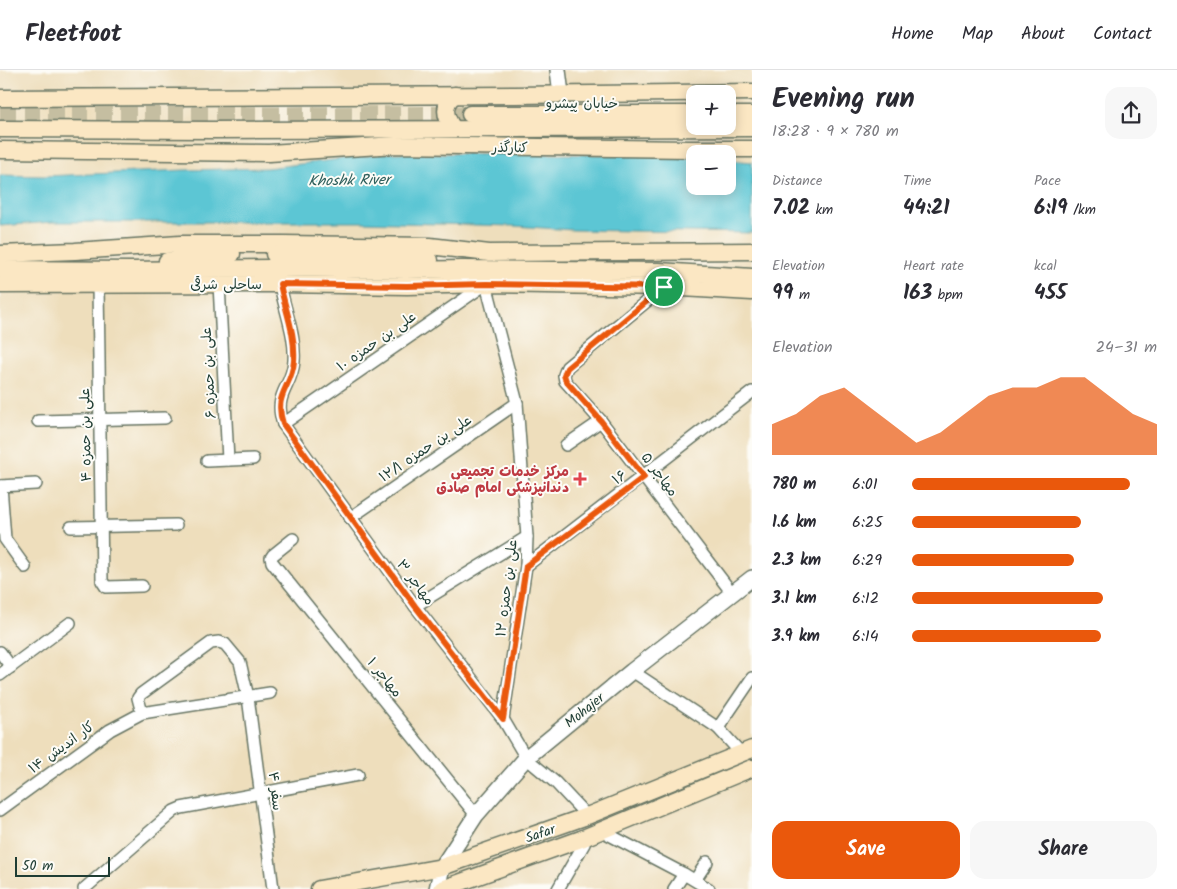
<!DOCTYPE html>
<html lang="en">
<head>
<meta charset="utf-8">
<style>
  body { margin:0; font-family:Kalam,"Playpen Sans Arabic",sans-serif; background:#f7f7f7; color:#2b2b33; height:100vh; display:flex; flex-direction:column; font-size:19px; white-space:nowrap }
  * { box-sizing:border-box; margin:0 }
  p { font-size:16px; color:#7c7c81 }
  .icon { flex:none; width:28px; height:28px; fill:none; stroke:currentColor; stroke-width:2; stroke-linecap:round; stroke-linejoin:round }
  .map { position:relative; flex:1; overflow:hidden }
  .side { display:flex; flex-direction:column; background:#fff; width:425px }
  .side>* { flex:none }
  .fabs { position:absolute; left:686px; top:15px; display:grid; gap:10px }
  .fabs a { display:grid; place-items:center; width:50px; height:50px; border-radius:10px; background:#fff; box-shadow:0 2px 12px #0003; font-size:25px }
  .scale { position:absolute; left:15px; bottom:12px; width:95px; box-sizing:border-box; padding-left:5px; border:2px solid #1f3d34; border-top:0; font-size:14px; line-height:18px; white-space:nowrap; color:#1f3d34; -webkit-text-stroke:4px #fdfcf7; paint-order:stroke }
  .pin { position:absolute; display:grid; place-items:center; width:42px; height:42px; color:#fff; margin:-21px; border:2px solid #fff; border-radius:50%; box-shadow:0 1px 5px #0007 }
  .round { display:grid; place-items:center; flex:none; width:52px; height:52px; border-radius:15px; background:#f7f7f7 }
  .headline { display:flex; align-items:center; justify-content:space-between; height:85px; padding:0 20px }
  h1 { font-size:28px; font-weight:700; line-height:38px }
  .stats { display:grid; grid-template-columns:repeat(3,1fr); gap:8px; height:85px; padding:5px 20px }
  .stats div { display:grid; align-content:center }
  .stats b { font-size:21px; font-weight:700 }
  .stats small { font-size:14px; font-weight:400 }
  .stats p { font-size:14px }
  .chart { height:140px; padding:10px 20px }
  .chart p { display:flex; justify-content:space-between }
  .chart svg { width:100%; height:90px; margin-top:5px; fill:#ea580c; opacity:.7 }
  .cta { display:flex; gap:10px; margin-top:auto; padding:10px 20px }
  .cta a { flex:1; height:58px; border-radius:15px; background:#ea580c; color:#fff; font-size:20px; font-weight:700; line-height:58px; text-align:center }
  .cta a+a { background:#f7f7f7; color:#2b2b33 }
  ul { padding:0 20px; list-style:none; font-size:16px }
  li { display:grid; grid-template-columns:80px 60px 1fr; align-items:center; height:38px }
  li i { height:12px; border-radius:6px; background:#ea580c }
  header { display:flex; align-items:center; gap:30px; box-sizing:border-box; height:70px; padding:0 25px; background:#fff; border-bottom:1px solid #e1e1e2 }
  header strong { font-size:24px }
  nav { display:flex; gap:28px; margin-inline-start:auto; font-size:18px }
  main { display:flex; flex:1; min-height:0 }
  .map>svg:first-child { display:block }
  .water { fill:#5bc6d4; stroke:#3d8284 }
  .lines { fill:none; stroke-linecap:round; stroke-linejoin:round }
  .secondary-tunnel { stroke:#c5bea1; stroke-width:16; stroke-dasharray:16 8; stroke-linecap:butt }
  .minor-casing { stroke:#677564; stroke-width:14 }
  .tertiary-casing { stroke:#677564; stroke-width:18 }
  .secondary-casing { stroke:#677564; stroke-width:19 }
  .minor { stroke:#fff; stroke-width:11 }
  .tertiary { stroke:#fff; stroke-width:15 }
  .secondary { stroke:#fbe7c3; stroke-width:16 }
  .route-casing { stroke:#fff; stroke-width:10 }
  .route { stroke:#ea580c; stroke-width:6 }
  .health-dot { fill:#e0444e; stroke:#fdfcf7; stroke-width:2 }
  .labels { text-anchor:middle; stroke-width:4; stroke-linejoin:round; paint-order:stroke }
  .street-label { font-size:14px; fill:#1f3d34; stroke:#fdfcf7 }
  .health-label { font-size:14px; font-weight:bold; fill:#be3a42; stroke:#fdfcf7; text-anchor:end }
  .water-label { font-size:15px; font-style:italic; fill:#2e5f5c; stroke:#fdfcf7 }
</style>
</head>
<body>
<header>
<strong>Fleetfoot</strong>
<nav><a>Home</a><a>Map</a><a>About</a><a>Contact</a></nav>
</header>
<main>
<div class="map">
<svg width="752" height="819" viewBox="0 0 752 819">
  <rect width="100%" height="100%" fill="#fdfcf7"/>
  <filter id="ink" filterUnits="userSpaceOnUse"><feTurbulence type="fractalNoise" baseFrequency=".02" numOctaves="2"/><feDisplacementMap in="SourceGraphic" scale="10" xChannelSelector="R" yChannelSelector="G"/><feConvolveMatrix kernelMatrix="1 2 1 2 8 2 1 2 1" color-interpolation-filters="sRGB"/></filter>
  <filter id="wash" filterUnits="userSpaceOnUse"><feTurbulence type="fractalNoise" baseFrequency=".0096" numOctaves="4" result="noise"/><feDisplacementMap in="SourceGraphic" scale="20" xChannelSelector="R" yChannelSelector="G"/><feGaussianBlur stdDeviation="1.12" result="paint"/><feColorMatrix in="noise" values="0 0 0 0 0 0 0 0 0 0 0 0 0 0 0 0 0 1.4 0 .05"/><feComposite in="paint" operator="in"/></filter>
  <g filter="url(#wash)">
    <rect width="100%" height="100%" fill="#eedebc"/>
    <polygon class="water" points="391,83 650,85 695,88 695,116 728,116 728,90 752,92 752,163 573,160 514,156 362,152 52,152 0,156 0,105 44,106 185,100 267,98"/>
  </g>
  <g filter="url(#ink)">
    <g class="lines">
      <polyline class="secondary-tunnel" points="0,45 470,44"/>
      <defs>
        <g id="minor">
          <polyline points="219,214 228,390"/>
          <path d="M280,214C284,239 296,265 294,291C292,318 273,323 283,354L415,536L503,649L526,688L556,713L587,746"/>
          <polyline points="98,215 102,511 106,517 142,516"/>
          <polyline points="664,217 567,297 564,305 565,311 601,351 732,523"/>
          <polyline points="38,351 165,348"/>
          <polyline points="283,354 486,214 517,333 527,467 526,496 503,649"/>
          <polyline points="566,375 601,351"/>
          <polyline points="207,391 253,389"/>
          <polyline points="0,416 36,414"/>
          <polyline points="1,416 5,469 25,497"/>
          <polyline points="350,448 517,333"/>
          <polyline points="71,457 176,455"/>
          <polyline points="293,469 273,485 271,488 272,492 476,745"/>
          <polyline points="526,496 752,322"/>
          <polyline points="415,536 527,467"/>
          <polyline points="0,582 11,597"/>
          <polyline points="632,601 718,658 741,683"/>
          <polyline points="0,605 70,553"/>
          <polyline points="142,643 138,628 141,624 211,573 219,572 225,574 240,592 248,627 273,819"/>
          <polyline points="718,658 752,608"/>
          <polyline points="0,740 110,660 142,643 270,623"/>
          <polyline points="600,760 684,804 709,819"/>
          <polyline points="695,810 707,792"/>
          <polyline points="84,819 174,741 181,738 358,705"/>
          <polyline points="558,819 584,774 581,769"/>
          <polyline points="674,819 684,804"/>
        </g>
        <g id="tertiary">
          <polyline points="558,0 561,24"/>
          <polyline points="437,819 442,797 476,745 526,688 632,601 752,508"/>
        </g>
        <g id="secondary">
          <polyline points="0,28 515,25 752,22"/>
          <polyline points="470,44 695,44"/>
          <polyline points="728,45 752,45"/>
          <path d="M453,58C445,47 442,34 455,25"/>
          <polyline points="0,59 215,60 752,58"/>
          <polyline points="0,80 269,83 396,75 690,79 752,79"/>
          <polyline points="0,184 75,181 180,174 283,174 430,176 489,183 752,181"/>
          <polyline points="274,184 430,190"/>
          <polyline points="167,191 220,184 232,184"/>
          <polyline points="0,199 131,200 270,198 406,200 462,199 659,201 752,207"/>
          <polyline points="0,215 280,214 407,216 486,214 664,217 752,222"/>
          <polyline points="319,819 442,797 587,746 752,679"/>
          <polyline points="442,819 581,769 752,698"/>
        </g>
      </defs>
      <use href="#minor" class="minor-casing"/>
      <use href="#tertiary" class="tertiary-casing"/>
      <use href="#secondary" class="secondary-casing"/>
      <use href="#minor" class="minor"/>
      <use href="#tertiary" class="tertiary"/>
      <use href="#secondary" class="secondary"/>
    </g>
  </g>
  <g class="lines" filter="url(#ink)">
    <defs>
      <path id="route" d="M280,214L407,216L486,214L664,217L567,298L564,305L566,311L601,351L644,407L526,496L503,649L415,536L283,354C273,323 292,318 294,291C296,265 285,239 280,214Z"/>
    </defs>
    <use href="#route" class="route-casing"/>
    <use href="#route" class="route"/>
  </g>
  <path class="health-dot" d="M577.5 401.5h5v5h5v5h-5v5h-5v-5h-5v-5h5z"/>
  <g class="labels">
    <g class="street-label">
      <text x="582" y="38">خیابان پیشرو</text>
      <text transform="translate(510 77) rotate(1)" y="5">کنارگذر</text>
      <text x="226" y="219">ساحلی شرقی</text>
      <text transform="translate(376 271) rotate(-35)" y="5">۱۰ علی بن حمزه</text>
      <text transform="translate(208 303) rotate(-93)" y="5">۶ علی بن حمزه</text>
      <text transform="translate(85 365) rotate(-91)" y="5">۴ علی بن حمزه</text>
      <text transform="translate(425 378) rotate(-34)" y="5">۱۲/۱ علی بن حمزه</text>
      <text transform="translate(660 404) rotate(53)" y="5">۵ مهاجر</text>
      <text transform="translate(619 407) rotate(-37)" y="5">۱۶</text>
      <text transform="translate(416 512) rotate(53)" y="5">۳ مهاجر</text>
      <text transform="translate(506 518) rotate(-83)" y="5">۱۲ علی بن حمزه</text>
      <text transform="translate(385 607) rotate(51)" y="5">۱ مهاجر</text>
      <text transform="translate(584 640) rotate(-39)" y="5">Mohajer</text>
      <text transform="translate(61 677) rotate(-36)" y="5">۱۴ کار اندیش</text>
      <text transform="translate(276 721) rotate(83)" y="5">۴ سفر</text>
      <text transform="translate(540 763) rotate(-19)" y="5">Safar</text>
    </g>
    <g class="health-label">
      <text x="569" y="406">مرکز خدمات تجمیعی<tspan x="569" dy="16">دندانپزشکی امام صادق</tspan></text>
    </g>
    <g class="water-label">
      <text transform="translate(349 110) rotate(-1)" y="5">Khoshk River</text>
    </g>
  </g>
</svg>
<div class="fabs">
<a>+</a>
<a>−</a>
</div>
<div class="scale">50 m</div>
<div class="pin" style="left:664px;top:217px;background:#1e9e55"><svg class="icon" aria-label="arrive" viewBox="0 0 24 24"><path d="M6 21V4h12l-3 4 3 4H6"/></svg></div>
</div>
<section class="side">
<div class="headline"><div><h1>Evening run</h1><p>18:28 · 9 × 780 m</p></div><a class="round"><svg class="icon" aria-label="share" viewBox="0 0 24 24"><path d="M12 15V3M7 8l5-5 5 5M5 13v7h14v-7"/></svg></a></div>
<div class="stats">
<div><p>Distance</p><b>7.02<small> km</small></b></div>
<div><p>Time</p><b>44:21</b></div>
<div><p>Pace</p><b>6:19<small> /km</small></b></div>
</div>
<div class="stats">
<div><p>Elevation</p><b>99<small> m</small></b></div>
<div><p>Heart rate</p><b>163<small> bpm</small></b></div>
<div><p>kcal</p><b>455</b></div>
</div>
<div class="chart"><p><span>Elevation</span>24–31 m</p>
<svg viewBox="0 0 160 44" preserveAspectRatio="none"><path d="M0 44V29L10 24L20 15L30 11L40 20L50 29L60 38L70 33L80 24L90 15L100 11L110 11L120 6L130 6L140 15L150 24L160 29V44z"/></svg>
</div>
<ul>
<li><b>780 m</b>6:01<i style="width:89%"></i></li>
<li><b>1.6 km</b>6:25<i style="width:69%"></i></li>
<li><b>2.3 km</b>6:29<i style="width:66%"></i></li>
<li><b>3.1 km</b>6:12<i style="width:78%"></i></li>
<li><b>3.9 km</b>6:14<i style="width:77%"></i></li>
</ul>
<div class="cta"><a>Save</a><a>Share</a></div>
</section>
</main>
</body>
</html>
